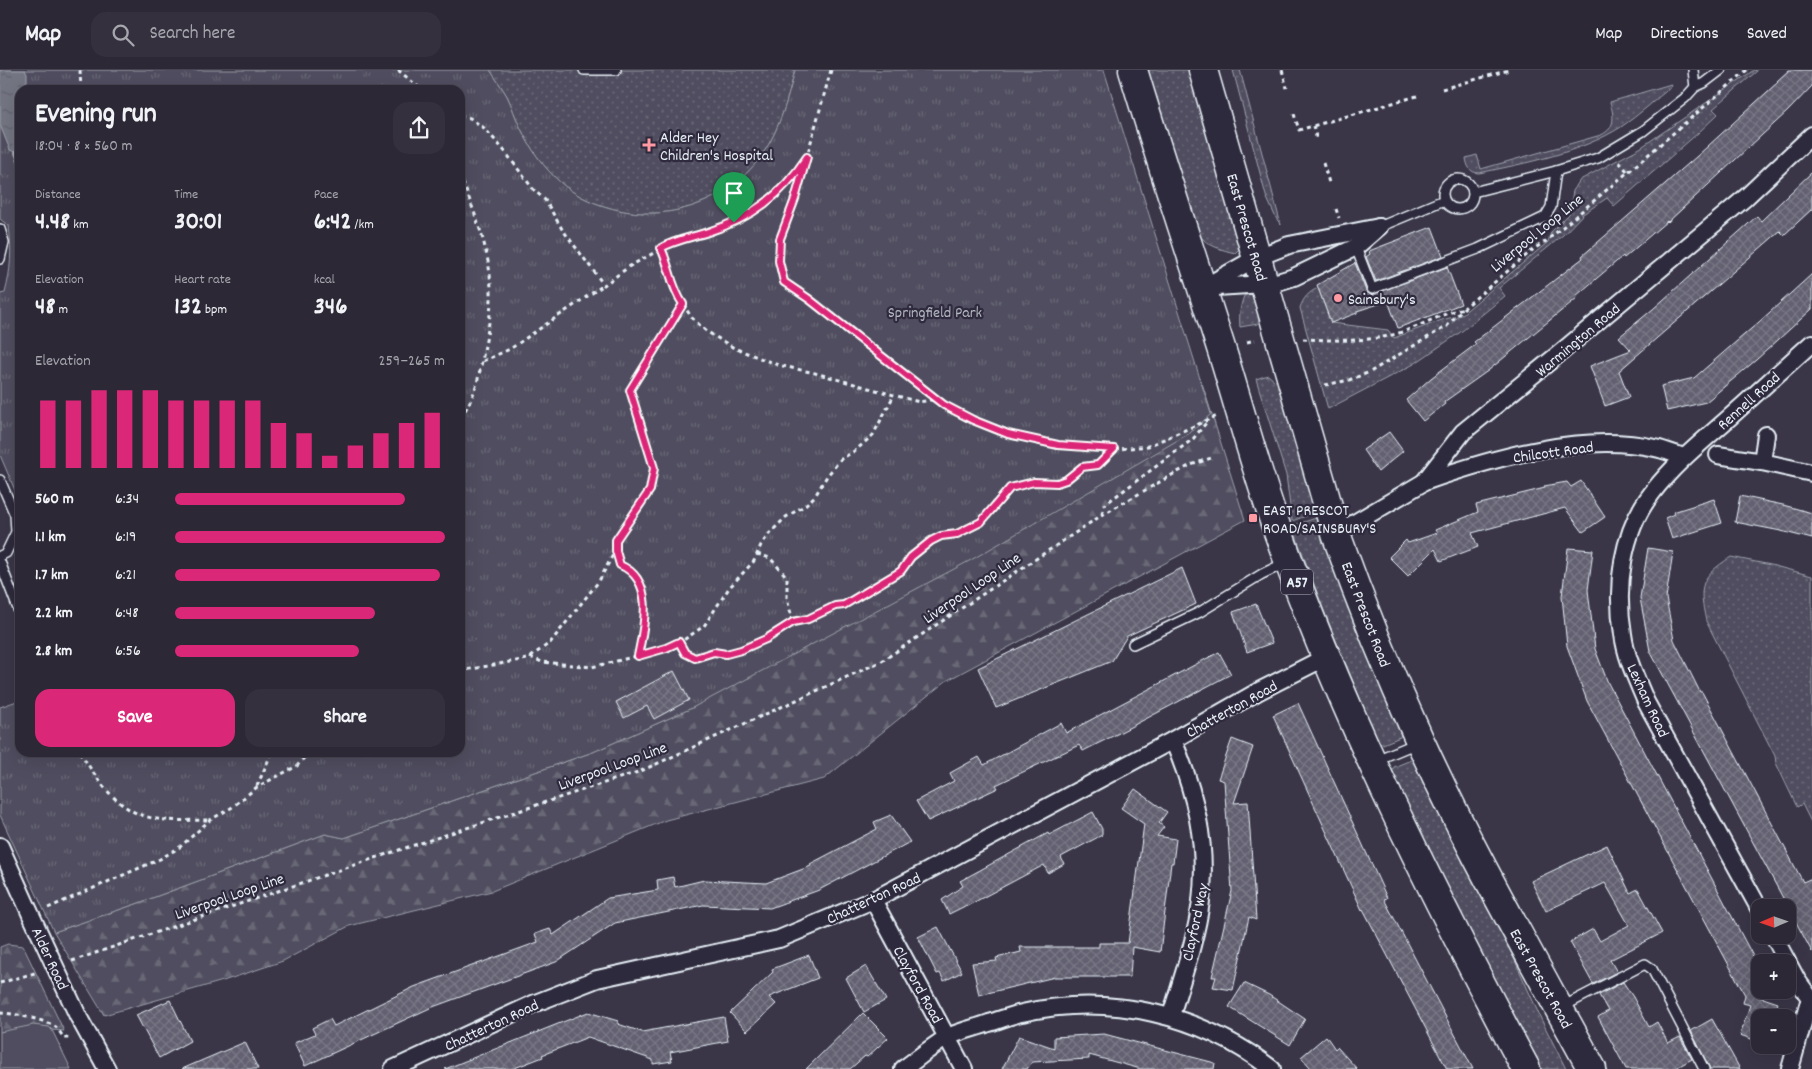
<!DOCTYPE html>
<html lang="en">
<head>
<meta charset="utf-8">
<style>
  body { margin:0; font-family:Dekko,sans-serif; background:#34303e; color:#f1f3f6; height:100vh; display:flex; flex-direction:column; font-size:19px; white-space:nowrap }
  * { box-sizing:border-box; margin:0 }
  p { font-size:16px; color:#a6a6ad }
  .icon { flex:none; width:28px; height:28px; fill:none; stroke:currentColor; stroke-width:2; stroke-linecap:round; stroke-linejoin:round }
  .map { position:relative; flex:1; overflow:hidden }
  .sheet { position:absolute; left:15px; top:15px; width:450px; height:672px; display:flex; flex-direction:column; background:#2c2836; border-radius:15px; box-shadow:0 5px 20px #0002,0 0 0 1px #484451 }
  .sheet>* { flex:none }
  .needle { width:32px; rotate:268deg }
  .fabs { position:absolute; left:1751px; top:829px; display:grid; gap:10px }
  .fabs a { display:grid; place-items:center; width:45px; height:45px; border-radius:10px; background:#2c2836; box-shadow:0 5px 20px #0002,0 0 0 1px #484451; font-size:25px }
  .pin { position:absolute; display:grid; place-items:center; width:42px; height:42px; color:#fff; margin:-51px -21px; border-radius:50% 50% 50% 0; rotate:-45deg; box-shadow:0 0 5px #0007 }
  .pin .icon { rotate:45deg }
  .round { display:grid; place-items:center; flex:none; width:52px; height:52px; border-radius:15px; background:#34303e }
  .summary { display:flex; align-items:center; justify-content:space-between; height:85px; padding:0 20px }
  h1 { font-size:28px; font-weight:700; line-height:38px }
  .metrics { display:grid; grid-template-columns:repeat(3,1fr); gap:8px; height:85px; padding:5px 20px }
  .metrics div { display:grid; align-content:center }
  .metrics b { font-size:25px; font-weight:700 }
  .metrics small { font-size:14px; font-weight:400 }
  .metrics p { font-size:14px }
  .chart { height:140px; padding:10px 20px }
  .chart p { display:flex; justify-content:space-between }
  .chart svg { width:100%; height:90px; margin-top:5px; stroke:#db2777; stroke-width:6 }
  .primary-button { display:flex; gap:10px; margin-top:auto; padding:10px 20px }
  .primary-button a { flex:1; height:58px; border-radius:15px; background:#db2777; color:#fff; font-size:20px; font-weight:700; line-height:58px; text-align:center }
  .primary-button a+a { background:#34303e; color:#f1f3f6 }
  ul { padding:0 20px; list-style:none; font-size:16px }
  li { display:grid; grid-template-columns:80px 60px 1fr; align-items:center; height:38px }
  li i { height:12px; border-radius:6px; background:#db2777 }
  header { display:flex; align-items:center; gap:30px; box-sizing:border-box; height:70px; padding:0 25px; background:#2c2836; border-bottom:1px solid #484451 }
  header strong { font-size:24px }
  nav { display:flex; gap:28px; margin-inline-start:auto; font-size:18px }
  .search { width:350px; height:45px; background:#34303e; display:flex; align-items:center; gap:12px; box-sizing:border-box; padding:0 18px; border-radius:15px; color:#a6a6ad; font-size:19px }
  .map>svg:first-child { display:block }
  .grass { fill:url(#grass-dots); stroke:#9ca0ac }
  .forest { fill:url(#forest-firs); stroke:#9ca0ac }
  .park { fill:url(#park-tufts); stroke:#9ca0ac }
  .pitch { fill:#504e5f; stroke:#9ca0ac }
  .water { fill:url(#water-ripples); stroke:#a2a6b1 }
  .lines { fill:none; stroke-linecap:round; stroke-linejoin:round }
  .stream { stroke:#a2a6b1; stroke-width:6 }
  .building { fill:url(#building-cross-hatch); stroke:#e8f1f8 }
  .lane-casing { stroke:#e8f1f8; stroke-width:12 }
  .street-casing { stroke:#e8f1f8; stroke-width:20 }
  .highway-casing { stroke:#e8f1f8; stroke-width:31 }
  .path { stroke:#e8f1f8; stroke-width:3; stroke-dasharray:4 4; stroke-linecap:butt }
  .lane { stroke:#2f2a3d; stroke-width:9 }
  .street { stroke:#2f2a3d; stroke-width:16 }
  .highway { stroke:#2f2a3d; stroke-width:28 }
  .street-bridge-casing { stroke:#e8f1f8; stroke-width:20; stroke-linecap:butt }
  .street-bridge { stroke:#2f2a3d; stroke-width:16 }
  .route-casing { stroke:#fff; stroke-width:10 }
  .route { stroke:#db2777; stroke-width:6 }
  .poi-dot { fill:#ff9aa2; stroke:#2f2a3d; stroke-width:2 }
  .labels { text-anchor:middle; stroke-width:4.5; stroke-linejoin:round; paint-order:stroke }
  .shield { fill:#2f2a3d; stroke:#b0b5c0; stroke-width:1 }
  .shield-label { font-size:15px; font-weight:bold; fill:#e8f1f8 }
  .poi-label { font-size:16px; fill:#e8f1f8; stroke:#2f2a3d; text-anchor:start }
  .street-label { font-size:16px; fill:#e8f1f8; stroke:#2f2a3d }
  .park-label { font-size:16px; fill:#b3b8c2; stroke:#2f2a3d }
</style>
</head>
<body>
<header>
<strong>Map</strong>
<div class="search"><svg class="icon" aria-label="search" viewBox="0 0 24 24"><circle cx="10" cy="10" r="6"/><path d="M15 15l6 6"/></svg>Search here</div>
<nav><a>Map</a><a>Directions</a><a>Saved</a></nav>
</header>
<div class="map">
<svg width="1812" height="999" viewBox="0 0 1812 999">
  <defs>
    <pattern id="grass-dots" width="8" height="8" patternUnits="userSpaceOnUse" patternTransform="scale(1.25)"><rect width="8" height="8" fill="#504e5f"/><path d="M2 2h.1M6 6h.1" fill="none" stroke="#696877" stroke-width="1.8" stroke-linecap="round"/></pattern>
    <pattern id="forest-firs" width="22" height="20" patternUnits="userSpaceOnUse" patternTransform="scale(1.25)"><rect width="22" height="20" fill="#504e5f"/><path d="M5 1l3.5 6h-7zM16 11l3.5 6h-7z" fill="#696877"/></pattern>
    <pattern id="park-tufts" width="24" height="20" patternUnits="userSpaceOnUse" patternTransform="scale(1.25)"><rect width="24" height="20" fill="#504e5f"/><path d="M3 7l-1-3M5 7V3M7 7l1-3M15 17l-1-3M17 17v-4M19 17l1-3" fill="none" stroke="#696877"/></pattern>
    <pattern id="water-ripples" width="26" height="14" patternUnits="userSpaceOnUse" patternTransform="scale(1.25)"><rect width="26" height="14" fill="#737482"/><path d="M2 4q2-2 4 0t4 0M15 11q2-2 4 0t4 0" fill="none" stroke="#5f6069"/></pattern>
    <pattern id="building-cross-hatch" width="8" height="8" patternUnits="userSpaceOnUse" patternTransform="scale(1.25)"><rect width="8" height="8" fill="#636171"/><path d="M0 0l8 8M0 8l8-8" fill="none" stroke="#797886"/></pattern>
  </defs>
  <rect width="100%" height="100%" fill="#3a3648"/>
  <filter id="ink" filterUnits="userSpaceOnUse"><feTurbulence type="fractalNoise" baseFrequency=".02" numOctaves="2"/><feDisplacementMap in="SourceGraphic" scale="10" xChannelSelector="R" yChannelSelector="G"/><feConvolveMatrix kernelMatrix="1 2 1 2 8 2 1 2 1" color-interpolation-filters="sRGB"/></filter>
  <g filter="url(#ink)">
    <g class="grass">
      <path d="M490,0H795C788,28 780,58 764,82C730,133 666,155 607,137C590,132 573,124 560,112C543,97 530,78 520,57C515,47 512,36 507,26C502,17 495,8 490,0Z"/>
      <path d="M1148,0H1191L1240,178L1235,183C1223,180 1206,176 1199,164Z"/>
      <polygon points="1233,0 1240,0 1281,155 1276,148 1266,126"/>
      <path d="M1754,0L1757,1L1713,39L1718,44L1698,63L1614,136L1607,128L1583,144L1563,165L1499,218L1505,226L1462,261L1414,294L1328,339L1300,238C1303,228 1309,222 1318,218L1331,253L1388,260L1394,268L1442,250L1461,245L1548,172L1551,162L1569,144L1573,121L1580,110L1640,78Z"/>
      <path d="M1671,14L1672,16C1655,30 1639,45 1621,57C1580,83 1526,93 1479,103C1470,103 1467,96 1466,88L1477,85L1481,99L1601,65C1616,58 1614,46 1610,32Z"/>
      <path d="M1251,223C1259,229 1260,245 1258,254L1240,257C1239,246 1240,236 1244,226Z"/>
      <polygon points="1268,305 1275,311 1278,310 1317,442 1292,451 1286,405 1256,309"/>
      <polygon points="1319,447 1402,662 1400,667 1383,674 1378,672 1326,546 1293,458 1295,455"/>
      <path d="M1731,487L1771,495L1812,506V754L1802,734L1797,737L1776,693L1775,686L1706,551C1698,515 1700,507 1731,487Z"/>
      <polygon points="1411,690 1414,690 1499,855 1541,949 1566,999 1542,999 1448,819 1392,703 1394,697"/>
    </g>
    <g class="forest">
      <polygon points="1202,313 1245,450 946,611 824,709 666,750 492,821 349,856 283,891 223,911 104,945 54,862 136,834 325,764 344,768 593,682 692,638"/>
      <polygon points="8,874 23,876 64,961 52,960 49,957 0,962 0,877"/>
    </g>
    <path class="park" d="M0,0H490C495,8 502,17 507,26C512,36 515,47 520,57C530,78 543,97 560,112C573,124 590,132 607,137C666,155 730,133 764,82C780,58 788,28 795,0H1104L1211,344L1190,363L971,490L692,638L593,682L344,768L325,764L136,834L54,862L0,745V637L20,630V682H460V20H20V432L0,385V224L5,223C11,200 12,181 9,156L0,149Z"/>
    <polygon class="pitch" points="33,955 49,957 52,960 71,999 0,999 0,962"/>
    <polygon class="water" points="0,0 25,0 27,4 27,20 20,20 20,45 18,52 20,59 20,81 17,83 10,80 0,55"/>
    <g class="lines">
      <polyline class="stream" points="17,83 20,90"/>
    </g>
    <g class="building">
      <polygon points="1789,0 1812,0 1812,16 1788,41 1668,152 1667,151 1624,188 1623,186 1576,226 1577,228 1489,300 1444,332 1445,334 1423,351 1406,330 1431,308 1476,274 1474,272 1583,188 1582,186 1696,87 1778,12 1777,11"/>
      <polygon points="1812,102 1812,139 1784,165 1780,161 1619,301 1629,327 1605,336 1590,296 1631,280 1619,267 1653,239 1757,146 1761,151"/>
      <polygon points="1432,157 1443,186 1376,211 1366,187 1370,184 1369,181"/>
      <polygon points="1355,193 1366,221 1371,225 1447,197 1461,234 1398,258 1388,231 1357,241 1357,243 1331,253 1317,215"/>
      <polygon points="1812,204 1812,239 1756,290 1706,332 1667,341 1661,316 1694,308 1759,252"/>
      <polygon points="1389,362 1403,381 1378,402 1363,380"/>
      <polygon points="1581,411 1605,447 1583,462 1565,438 1472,463 1478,477 1441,491 1435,479 1408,506 1389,487 1406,470 1408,473 1437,463 1435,460 1478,442 1476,435 1545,418 1544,416 1567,412 1571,417"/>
      <polygon points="1740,426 1783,435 1812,443 1812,469 1781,461 1735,452"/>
      <polygon points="1714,429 1722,453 1672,469 1665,448 1674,444 1673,442"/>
      <polygon points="1568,478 1593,480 1588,520 1595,579 1608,613 1755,890 1756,889 1760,889 1760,927 1778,933 1773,948 1760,948 1760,972 1740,965 1750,935 1743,933 1745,925 1587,631 1567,576 1562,526"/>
      <polygon points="1648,478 1673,482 1666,528 1674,570 1700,622 1702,622 1803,812 1812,808 1812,882 1650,581 1640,528"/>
      <polygon points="1182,498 1196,534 1127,566 1112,591 996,638 978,598"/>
      <polygon points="1256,534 1272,573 1247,582 1233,542"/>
      <polygon points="1219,582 1231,604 1117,664 1083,681 1079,675 996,715 998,718 928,751 916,731 954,711 950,703 979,687 984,695 1061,653 1066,663"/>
      <polygon points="674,601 689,630 654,649 647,636 624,648 616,632"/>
      <polygon points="1298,633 1387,828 1384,829 1473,999 1447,999 1363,839 1362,840 1273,645"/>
      <polygon points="1232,669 1253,677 1234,733 1248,732 1256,850 1249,847 1233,920 1213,917 1216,907 1212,907 1232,821 1224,711 1218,709"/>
      <polygon points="1135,719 1167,742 1159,753 1164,757 1157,766 1176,769 1173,793 1171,793 1160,882 1132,877 1130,907 1055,907 979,925 972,893 997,891 996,888 1021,882 1020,877 1099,877 1099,873 1128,873 1144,754 1121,738"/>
      <polygon points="1093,742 1102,759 1102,765 1061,787 1064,794 1048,803 1044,795 967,836 967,835 949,844 942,830 963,816 960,811 1048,763 1049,765"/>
      <polygon points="891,745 910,772 819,820 770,838 703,835 615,853 556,892 430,938 305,996 294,973 315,964 312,958 330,949 334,956 414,917 538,872 535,864 550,859 553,865 608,828 658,820 657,810 673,807 675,817 704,810 766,813 811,796 810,794 877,759 874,752"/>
      <polygon points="1607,775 1630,823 1638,819 1662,863 1610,890 1617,902 1593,914 1570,872 1593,859 1600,871 1629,855 1605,813 1546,841 1531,811"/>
      <polygon points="938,857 962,902 944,911 940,903 937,904 918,867"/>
      <polygon points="809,885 818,908 769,927 776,934 747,961 730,943 773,902 772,899"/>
      <polygon points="866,896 886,930 864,942 846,908"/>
      <polygon points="1623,912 1633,927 1649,957 1657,952 1668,973 1680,967 1692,989 1674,999 1626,999 1598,947 1608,941 1599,925"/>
      <polygon points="1244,913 1269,925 1305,949 1290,975 1229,937"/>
      <polygon points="170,930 190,971 159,988 136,945"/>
      <polygon points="588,942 618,951 618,954 642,962 724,947 728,971 670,982 672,991 653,994 653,990 588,967 542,985 543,987 512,999 445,999"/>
      <polygon points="863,943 888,968 867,987 865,986 850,999 806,999"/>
      <polygon points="1712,949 1740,999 1710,999 1691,961"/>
      <polygon points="1104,964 1215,993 1214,999 1141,999 1089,985 1089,989 1032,992 1027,999 1002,999 1019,966 1054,978 1054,967"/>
      <polygon points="1326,966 1335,979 1337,977 1357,999 1312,999 1301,987"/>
      <polygon points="245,972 258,999 182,999"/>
    </g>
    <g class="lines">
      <defs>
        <g id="lane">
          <polyline points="584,0 616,0"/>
          <polyline points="1693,0 1695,17"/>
          <circle cx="1458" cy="124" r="15"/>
          <polyline points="1473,122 1556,101 1598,88 1643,61 1685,28 1695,17 1704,13 1721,0"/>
          <polyline points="1379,157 1444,130"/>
          <polyline points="0,159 4,172 0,189"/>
          <polyline points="1355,175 1372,219 1478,179 1545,147 1551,137 1556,101"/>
          <polyline points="0,410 15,445 16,462 6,483 0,486"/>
          <polyline points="0,492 20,544"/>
          <polyline points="1133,574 1200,542 1262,504 1287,492"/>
          <polyline points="1374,691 1417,673"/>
          <polyline points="1562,937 1645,894 1652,899 1704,999"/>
        </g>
        <g id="street">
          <polyline points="1208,215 1256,188 1289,175 1379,157"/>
          <polyline points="1201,218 1264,214 1281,211 1294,207 1356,177 1379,157"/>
          <polyline points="1718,385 1762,392 1766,365"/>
          <polyline points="1762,392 1812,403"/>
          <path d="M1424,412C1493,388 1582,362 1655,378C1665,380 1674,384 1684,387"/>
          <polyline points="1336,464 1424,412 1463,362 1560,283 1745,128 1812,65"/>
          <polyline points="0,776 31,845"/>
          <polyline points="873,830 964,999"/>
          <path d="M1760,840L1646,632C1637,610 1626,588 1623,564C1615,517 1622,461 1652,423C1674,394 1703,371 1730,347C1758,322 1785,297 1812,273"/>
          <polyline points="1773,865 1797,910 1810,928 1790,999"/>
          <polyline points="78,946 107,999"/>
          <path d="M1171,946C1182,908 1196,870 1201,831C1208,774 1195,722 1173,670"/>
          <polyline points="393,999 533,934 597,909 779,869 873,830 1173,670 1259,621 1326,587"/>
          <path d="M903,999C917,989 931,977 946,968C959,961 976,958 989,953C1000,950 1011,945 1022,943C1109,923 1201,944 1272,999"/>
        </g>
        <g id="highway">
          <path d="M1133,0C1161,93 1192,186 1221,278C1240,339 1256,400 1277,459C1343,646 1433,824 1526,999"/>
          <path d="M1203,0L1336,464C1361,534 1389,603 1420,671C1471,783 1533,890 1592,999"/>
        </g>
      </defs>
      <use href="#lane" class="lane-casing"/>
      <use href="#street" class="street-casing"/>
      <use href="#highway" class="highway-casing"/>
      <g class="path">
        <polyline points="80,0 81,20"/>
        <polyline points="398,0 422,20"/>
        <polyline points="831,0 795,129 780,169 779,191 784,212 809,229 944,335 973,350 1008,364 1058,375 1111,380 1148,376 1217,346"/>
        <polyline points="1282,0 1287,18"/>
        <polyline points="1442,19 1509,0"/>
        <polyline points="1294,44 1299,60 1417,26"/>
        <polyline points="460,46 470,48 484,58 503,79 533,119 545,130 562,159 604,215 630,196 661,179"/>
        <polyline points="1313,56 1317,70"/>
        <path d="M804,91C780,130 744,151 701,165C688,169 673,171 661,179L667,190L672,214L678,227L692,248L706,261L734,278L778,295L815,303L919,332L937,329"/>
        <polyline points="1619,92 1628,102"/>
        <polyline points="1323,93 1330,116"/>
        <path d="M460,105C475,144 492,184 491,227C491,248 486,270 482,291C478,311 473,332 460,347"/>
        <polyline points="1336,139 1339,148"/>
        <path d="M1303,269C1335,270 1368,273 1399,263C1421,256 1441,244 1464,238"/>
        <polyline points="1247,272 1255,270"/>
        <polyline points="483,291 510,279 604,215"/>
        <polyline points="1325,315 1349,310 1370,302 1447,256 1464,238 1535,178 1545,172 1628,102 1747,0"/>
        <polyline points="1102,444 1104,435 1193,369 1206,353"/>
        <path d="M616,481L620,495C656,510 644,557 638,586"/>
        <polyline points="757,484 770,488 787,507 787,528 793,552"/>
        <polyline points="679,572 685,583 695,588 714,583 726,585 741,580 766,569 793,552 808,549 835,536 844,535 901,501 911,487 931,471 941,466 957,463 981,452 1010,418 1034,412 1057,413 1066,410 1082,397 1098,395 1114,380"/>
        <polyline points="530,587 542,592 592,597 666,579 682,571 704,556 729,518 754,491 761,475 769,464 786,447 804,436 815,426 827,406 841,389 856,380 873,365 894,325"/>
        <polyline points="460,601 527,589 550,573 599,511 615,481 616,470 650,420 654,398 630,321 683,234"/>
        <path d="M80,682C98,711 117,741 152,748C169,752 192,750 210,750"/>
        <polyline points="257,716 272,682"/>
        <polyline points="48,838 160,789 180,777 210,750 231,738 257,717 297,696 309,682"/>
        <polyline points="72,891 384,785 641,701 882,591 1102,445 1170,406 1191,395 1214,387"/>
        <polyline points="0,913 38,902"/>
        <path d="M0,943C12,943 48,950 57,958C59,961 62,965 64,968H71"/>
      </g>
      <use href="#lane" class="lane"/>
      <use href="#street" class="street"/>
      <use href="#highway" class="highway"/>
      <defs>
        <polyline id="street-bridge" points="31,845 78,946"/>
      </defs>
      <use href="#street-bridge" class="street-bridge-casing"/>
      <use href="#street-bridge" class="street-bridge"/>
    </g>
  </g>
  <g class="lines" filter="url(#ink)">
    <defs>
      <path id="route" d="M807,87L795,129L780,169L779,191L784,212L809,229L944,335L973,350L1008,364L1058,375L1114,379L1098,395L1082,397L1066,410L1057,413L1034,412L1010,418L981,452L957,464L941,466L931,471L911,487L901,501L844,535L835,536L808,549L793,552L766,569L741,580L726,584L714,582L695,588L685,583L679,572L666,578L638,586C644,557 656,510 620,495L616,481V470L650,420L654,398L630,320L683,234C671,217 670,197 661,178C675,170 693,167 708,162C752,148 782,125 807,87Z"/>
    </defs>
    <use href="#route" class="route-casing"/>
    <use href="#route" class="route"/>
  </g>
  <g class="poi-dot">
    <path d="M646.5 67.5h5v5h5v5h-5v5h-5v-5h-5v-5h5z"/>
    <circle cx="1338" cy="228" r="5"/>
    <rect x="1248" y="443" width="10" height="10" rx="2.5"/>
  </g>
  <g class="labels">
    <rect class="shield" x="1281" y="499.5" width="32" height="25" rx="4"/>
    <g class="shield-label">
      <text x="1297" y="517">A57</text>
    </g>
    <g class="poi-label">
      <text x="660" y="72">Alder Hey<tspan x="660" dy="18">Children's Hospital</tspan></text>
      <text x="1348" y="234">Sainsbury's</text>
      <text x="1263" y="445">EAST PRESCOT<tspan x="1263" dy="18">ROAD/SAINSBURY'S</tspan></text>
    </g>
    <g class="street-label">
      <text transform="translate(1248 157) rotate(74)" y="6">East Prescot Road</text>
      <text transform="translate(1536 162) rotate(-39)" y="6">Liverpool Loop Line</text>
      <text transform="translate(1577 269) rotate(-40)" y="6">Warmington Road</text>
      <text transform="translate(1748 330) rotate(-42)" y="6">Rennell Road</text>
      <text transform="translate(1553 381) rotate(-8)" y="6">Chilcott Road</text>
      <text transform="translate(971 517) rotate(-34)" y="6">Liverpool Loop Line</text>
      <text transform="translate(1367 544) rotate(69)" y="6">East Prescot Road</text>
      <text transform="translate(1649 630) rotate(65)" y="6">Lexham Road</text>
      <text transform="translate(1231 638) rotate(-29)" y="6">Chatterton Road</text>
      <text transform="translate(612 695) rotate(-20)" y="6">Liverpool Loop Line</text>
      <text transform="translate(229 825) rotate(-19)" y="6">Liverpool Loop Line</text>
      <text transform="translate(873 827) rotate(-25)" y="6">Chatterton Road</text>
      <text transform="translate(1194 852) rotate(-78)" y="6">Clayford Way</text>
      <text transform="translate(51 888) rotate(65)" y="6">Alder Road</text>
      <text transform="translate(1542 908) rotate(61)" y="6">East Prescot Road</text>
      <text transform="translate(919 914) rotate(61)" y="6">Clayford Road</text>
      <text transform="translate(491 954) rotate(-25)" y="6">Chatterton Road</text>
    </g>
    <g class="park-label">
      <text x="935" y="247">Springfield Park</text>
    </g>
  </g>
</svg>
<div class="fabs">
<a><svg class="needle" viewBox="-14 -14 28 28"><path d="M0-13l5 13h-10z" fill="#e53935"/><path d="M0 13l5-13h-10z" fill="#a6a6ad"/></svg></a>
<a>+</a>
<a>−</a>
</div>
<div class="pin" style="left:734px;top:153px;background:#1e9e55"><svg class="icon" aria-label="arrive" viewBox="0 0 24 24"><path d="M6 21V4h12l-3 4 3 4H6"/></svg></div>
<section class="sheet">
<div class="summary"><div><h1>Evening run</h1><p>18:04 · 8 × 560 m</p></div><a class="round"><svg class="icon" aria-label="share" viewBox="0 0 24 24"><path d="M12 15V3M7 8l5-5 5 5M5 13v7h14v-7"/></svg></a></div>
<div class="metrics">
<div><p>Distance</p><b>4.48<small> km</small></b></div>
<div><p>Time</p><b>30:01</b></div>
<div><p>Pace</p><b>6:42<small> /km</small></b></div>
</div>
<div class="metrics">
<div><p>Elevation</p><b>48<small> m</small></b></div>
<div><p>Heart rate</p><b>132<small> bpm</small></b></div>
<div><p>kcal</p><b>346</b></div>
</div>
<div class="chart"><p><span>Elevation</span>259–265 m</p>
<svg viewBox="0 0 160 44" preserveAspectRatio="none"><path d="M5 44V11M15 44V11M25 44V6M35 44V6M45 44V6M55 44V11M65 44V11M75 44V11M85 44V11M95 44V22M105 44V27M115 44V38M125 44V33M135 44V27M145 44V22M155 44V17"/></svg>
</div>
<ul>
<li><b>560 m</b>6:34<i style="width:85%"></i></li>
<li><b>1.1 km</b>6:19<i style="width:100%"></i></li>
<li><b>1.7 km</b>6:21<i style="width:98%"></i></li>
<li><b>2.2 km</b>6:48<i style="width:74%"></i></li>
<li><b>2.8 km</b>6:56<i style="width:68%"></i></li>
</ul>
<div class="primary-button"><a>Save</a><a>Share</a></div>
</section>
</div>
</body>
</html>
